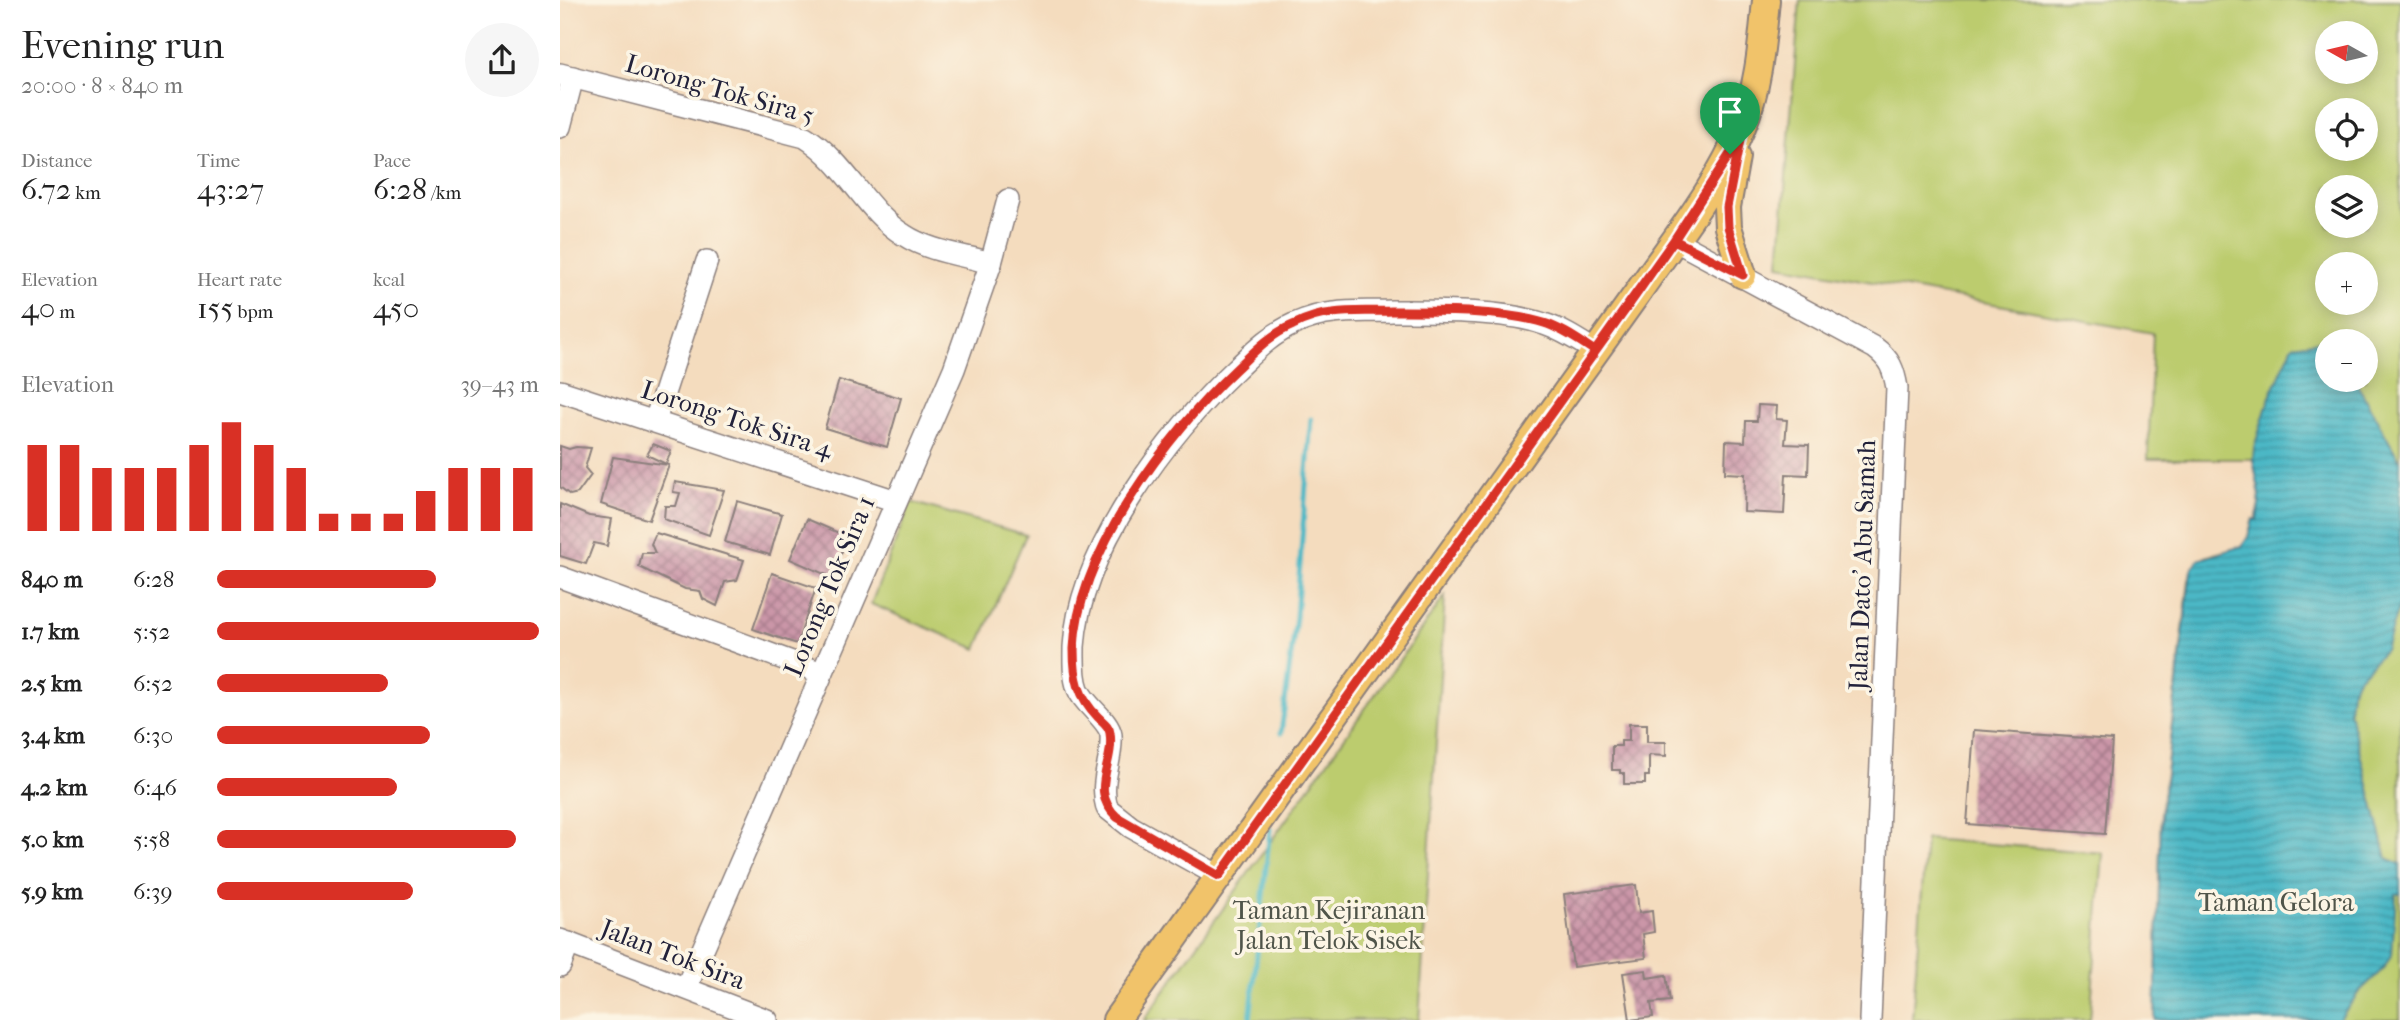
<!DOCTYPE html>
<html lang="en">
<head>
<meta charset="utf-8">
<style>
  body { margin:0; font-family:"IM FELL French Canon",serif; background:#f6f6f6; color:#222; height:100vh; display:flex; flex-direction:column; font-size:26px; white-space:nowrap }
  * { box-sizing:border-box; margin:0 }
  p { font-size:23px; color:#767676 }
  .icon { flex:none; width:38px; height:38px; fill:none; stroke:currentColor; stroke-width:2; stroke-linecap:round; stroke-linejoin:round }
  .map { position:relative; flex:1; overflow:hidden }
  .side { display:flex; flex-direction:column; background:#fff; width:560px }
  .side>* { flex:none }
  .needle { width:46px; rotate:278deg }
  .controls { position:absolute; left:1755px; top:21px; display:grid; gap:14px }
  .controls a { display:grid; place-items:center; width:63px; height:63px; border-radius:50%; background:#fff; box-shadow:0 4px 18px #0003; font-size:35px }
  .pin { position:absolute; display:grid; place-items:center; width:60px; height:60px; color:#fff; margin:-72px -30px; border-radius:50% 50% 50% 0; rotate:-45deg; box-shadow:0 0 7px #0007 }
  .pin .icon { rotate:45deg }
  .round { display:grid; place-items:center; flex:none; width:74px; height:74px; border-radius:37px; background:#f6f6f6 }
  .head { display:flex; align-items:center; justify-content:space-between; height:119px; padding:0 21px }
  h1 { font-size:38px; font-weight:600; line-height:52px }
  .figures { display:grid; grid-template-columns:repeat(3,1fr); gap:10px; height:119px; padding:7px 21px }
  .figures div { display:grid; align-content:center }
  .figures b { font-size:30px; font-weight:600 }
  .figures small { font-size:19px; font-weight:400 }
  .figures p { font-size:19px }
  .chart { height:196px; padding:14px 21px }
  .chart p { display:flex; justify-content:space-between }
  .chart svg { width:100%; height:126px; margin-top:7px; stroke:#d93025; stroke-width:6 }
  ul { padding:0 21px; list-style:none; font-size:23px }
  li { display:grid; grid-template-columns:112px 84px 1fr; align-items:center; height:52px }
  li i { height:18px; border-radius:9px; background:#d93025 }
  main { display:flex; flex:1; min-height:0 }
  .map>svg:first-child { display:block }
  .green { fill:#bccc6e; stroke:#6f7754; stroke-width:2; fill-rule:evenodd }
  .water { fill:url(#water-rules); stroke:#366d80; stroke-width:2 }
  .lines { fill:none; stroke-linecap:round; stroke-linejoin:round }
  .stream { stroke:#4bb8c6; stroke-width:5 }
  .building { fill:url(#building-cross-hatch) }
  .minor-casing { stroke:#8b7f7c; stroke-width:24 }
  .major-casing { stroke:#8b7f7c; stroke-width:30 }
  .minor { stroke:#fff; stroke-width:21 }
  .major { stroke:#f1c36a; stroke-width:26 }
  .route-casing { stroke:#fff; stroke-width:14 }
  .route { stroke:#d93025; stroke-width:9 }
  .labels { text-anchor:middle; stroke-width:7; stroke-linejoin:round; paint-order:stroke }
  .street-label { font-size:26px; fill:#22223b; stroke:#fcf5e5 }
  .park-label { font-size:26px; fill:#50554a; stroke:#fcf5e5 }
</style>
</head>
<body>
<main>
<section class="side">
<div class="head"><div><h1>Evening run</h1><p>20:00 · 8 × 840 m</p></div><a class="round"><svg class="icon" aria-label="share" viewBox="0 0 24 24"><path d="M12 15V3M7 8l5-5 5 5M5 13v7h14v-7"/></svg></a></div>
<div class="figures">
<div><p>Distance</p><b>6.72<small> km</small></b></div>
<div><p>Time</p><b>43:27</b></div>
<div><p>Pace</p><b>6:28<small> /km</small></b></div>
</div>
<div class="figures">
<div><p>Elevation</p><b>40<small> m</small></b></div>
<div><p>Heart rate</p><b>155<small> bpm</small></b></div>
<div><p>kcal</p><b>450</b></div>
</div>
<div class="chart"><p><span>Elevation</span>39–43 m</p>
<svg viewBox="0 0 160 44" preserveAspectRatio="none"><path d="M5 44V14M15 44V14M25 44V22M35 44V22M45 44V22M55 44V14M65 44V6M75 44V14M85 44V22M95 44V38M105 44V38M115 44V38M125 44V30M135 44V22M145 44V22M155 44V22"/></svg>
</div>
<ul>
<li><b>840 m</b>6:28<i style="width:68%"></i></li>
<li><b>1.7 km</b>5:52<i style="width:100%"></i></li>
<li><b>2.5 km</b>6:52<i style="width:53%"></i></li>
<li><b>3.4 km</b>6:30<i style="width:66%"></i></li>
<li><b>4.2 km</b>6:46<i style="width:56%"></i></li>
<li><b>5.0 km</b>5:58<i style="width:93%"></i></li>
<li><b>5.9 km</b>6:39<i style="width:61%"></i></li>
</ul>
</section>
<div class="map">
<svg width="1840" height="1020" viewBox="0 0 1840 1020">
  <defs>
    <pattern id="water-rules" width="6" height="5" patternUnits="userSpaceOnUse" patternTransform="scale(1.75)"><rect width="6" height="5" fill="#4bb8c6"/><path d="M0 2.5h6" fill="none" stroke="#3e95a2"/></pattern>
    <pattern id="building-cross-hatch" width="8" height="8" patternUnits="userSpaceOnUse" patternTransform="scale(1.75)"><rect width="8" height="8" fill="#cb96a8"/><path d="M0 0l8 8M0 8l8-8" fill="none" stroke="#a47a8a"/></pattern>
  </defs>
  <rect width="100%" height="100%" fill="#fcf5e5"/>
  <filter id="ink" filterUnits="userSpaceOnUse"><feTurbulence type="fractalNoise" baseFrequency=".0143" numOctaves="2"/><feDisplacementMap in="SourceGraphic" scale="14" xChannelSelector="R" yChannelSelector="G"/><feConvolveMatrix kernelMatrix="1 2 1 2 8 2 1 2 1" color-interpolation-filters="sRGB"/></filter>
  <filter id="wash" filterUnits="userSpaceOnUse"><feTurbulence type="fractalNoise" baseFrequency=".00686" numOctaves="4" result="noise"/><feDisplacementMap in="SourceGraphic" scale="28" xChannelSelector="R" yChannelSelector="G"/><feGaussianBlur stdDeviation="1.57" result="paint"/><feColorMatrix in="noise" values="0 0 0 0 0 0 0 0 0 0 0 0 0 0 0 0 0 1.4 0 .05"/><feComposite in="paint" operator="in"/></filter>
  <g filter="url(#wash)">
    <rect width="100%" height="100%" fill="#f4dcbe"/>
    <g class="green">
      <path d="M1240,0H1840V864L1828,859L1836,893L1840,894V1020H1595L1601,815L1629,580C1636,550 1658,556 1683,546L1688,537L1693,519L1697,520L1700,495L1693,459H1588L1593,333L1219,265ZM1768,33H1806V72H1768ZM1768,110H1806V149H1768ZM1768,187H1806V226H1768ZM1768,264H1806V303H1768ZM1768,341H1806V380H1768Z"/>
      <polygon points="351,502 466,535 417,649 311,604"/>
      <polygon points="885,596 859,1020 584,1020"/>
      <polygon points="1366,839 1543,853 1530,1020 1352,1020"/>
    </g>
    <polygon class="water" points="1772,339 1773,341 1768,341 1768,380 1795,380 1840,461 1840,602 1825,650 1798,678 1791,692 1789,711 1827,858 1840,864 1840,894 1836,894 1832,955 1822,970 1799,992 1779,1020 1595,1020 1601,815 1631,570 1638,560 1682,546 1688,537 1693,519 1697,520 1700,495 1693,459 1694,448 1709,399 1733,345"/>
    <g class="lines">
      <g class="stream">
        <polyline points="721,733 736,617 751,419"/>
        <polyline points="690,1020 710,829"/>
      </g>
    </g>
    <g id="blocks">
      <g class="building">
        <polygon points="279,380 341,398 327,447 265,428"/>
        <polygon points="1198,405 1217,406 1216,419 1227,420 1225,444 1249,445 1248,475 1226,474 1224,514 1184,512 1185,474 1165,473 1166,441 1185,442 1186,421 1197,421"/>
        <polygon points="93,444 111,451 106,464 87,455"/>
        <polygon points="0,446 9,449 16,447 31,448 25,468 31,475 18,493 10,495 0,487"/>
        <polygon points="53,457 109,465 89,520 41,504"/>
        <polygon points="115,482 164,490 149,535 104,519 105,506 116,506 120,493 113,492"/>
        <polygon points="177,501 222,514 210,555 165,542"/>
        <polygon points="0,504 29,516 52,519 47,546 34,543 26,564 0,556"/>
        <polygon points="247,519 288,537 271,577 230,559"/>
        <polygon points="96,533 184,560 177,580 165,582 157,606 143,599 140,591 125,589 79,567 82,553 95,553 91,544"/>
        <polygon points="212,573 256,588 237,644 193,629"/>
        <polygon points="1069,724 1087,724 1087,742 1106,742 1106,756 1089,755 1089,776 1085,776 1085,784 1064,784 1064,773 1060,773 1060,770 1052,770 1052,746 1061,746 1061,741 1069,741"/>
        <polygon points="1414,730 1552,740 1545,834 1407,824"/>
        <polygon points="1076,885 1079,913 1092,911 1094,932 1083,934 1086,958 1013,967 1004,894"/>
        <polygon points="1086,970 1087,978 1106,975 1110,1001 1091,1003 1093,1017 1070,1020 1063,973"/>
      </g>
    </g>
  </g>
  <g filter="url(#ink)">
    <use href="#blocks" fill-opacity="0" stroke="#8b7f7c" stroke-width="2"/>
    <g class="lines">
      <defs>
        <g id="minor">
          <path d="M0,74L245,137C287,163 304,210 344,235C368,251 403,255 431,263"/>
          <polyline points="0,127 13,77"/>
          <path d="M1114,240L1315,348C1330,359 1334,370 1337,388L1310,1020"/>
          <polyline points="0,391 336,501"/>
          <polyline points="95,421 147,261"/>
          <polyline points="0,577 262,673"/>
          <path d="M659,876L571,827L547,808C539,780 553,761 551,735C549,720 524,705 518,689C513,676 514,660 514,647C519,551 608,433 676,369C694,352 710,335 734,324C746,319 760,314 774,313C793,310 813,312 832,311C875,311 944,310 984,324C1003,330 1019,341 1035,351"/>
          <polyline points="0,940 207,1020"/>
          <polyline points="0,966 9,943"/>
          <polyline points="126,988 394,369 431,263 448,200"/>
        </g>
        <g id="major">
          <polyline points="1176,157 1167,207 1168,227 1183,275"/>
          <path d="M556,1020L1076,295C1113,241 1157,188 1182,127C1199,87 1202,42 1206,0"/>
        </g>
      </defs>
      <use href="#minor" class="minor-casing"/>
      <use href="#major" class="major-casing"/>
      <use href="#minor" class="minor"/>
      <use href="#major" class="major"/>
    </g>
  </g>
  <g class="lines" filter="url(#ink)">
    <defs>
      <path id="route" d="M1170,154L1114,240L1035,351C1019,341 1003,329 984,323C943,310 875,311 831,311C812,312 792,310 773,313C760,314 745,319 733,325C709,335 693,353 675,370C608,433 517,554 514,649C514,677 518,697 538,717C543,722 549,725 550,733C555,765 528,790 557,817L659,876L1076,295L1114,240L1183,275L1168,227L1167,207L1183,125L1170,154"/>
    </defs>
    <use href="#route" class="route-casing"/>
    <use href="#route" class="route"/>
  </g>
  <g class="labels">
    <g class="street-label">
      <text transform="translate(160 89) rotate(16)" y="9">Lorong Tok Sira 5</text>
      <text transform="translate(177 419) rotate(18)" y="9">Lorong Tok Sira 4</text>
      <text transform="translate(1302 565) rotate(-88)" y="9">Jalan Dato' Abu Samah</text>
      <text transform="translate(269 586) rotate(-67)" y="9">Lorong Tok Sira 1</text>
      <text transform="translate(113 954) rotate(21)" y="9">Jalan Tok Sira</text>
    </g>
    <g class="park-label">
      <text x="1716" y="911">Taman Gelora</text>
      <text x="769" y="919">Taman Kejiranan<tspan x="769" dy="30">Jalan Telok Sisek</tspan></text>
    </g>
  </g>
</svg>
<div class="controls">
<a><svg class="needle" viewBox="-14 -14 28 28"><path d="M0-13l5 13h-10z" fill="#e53935"/><path d="M0 13l5-13h-10z" fill="#767676"/></svg></a>
<a><svg class="icon" aria-label="locate" viewBox="0 0 24 24"><circle cx="12" cy="12" r="6"/><path d="M12 2v4M12 18v4M2 12h4M18 12h4"/></svg></a>
<a><svg class="icon" aria-label="layers" viewBox="0 0 24 24"><path d="M12 4l9 5-9 5-9-5zM3 14l9 5 9-5"/></svg></a>
<a>+</a>
<a>−</a>
</div>
<div class="pin" style="left:1170px;top:154px;background:#1e9e55"><svg class="icon" aria-label="arrive" viewBox="0 0 24 24"><path d="M6 21V4h12l-3 4 3 4H6"/></svg></div>
</div>
</main>
</body>
</html>
